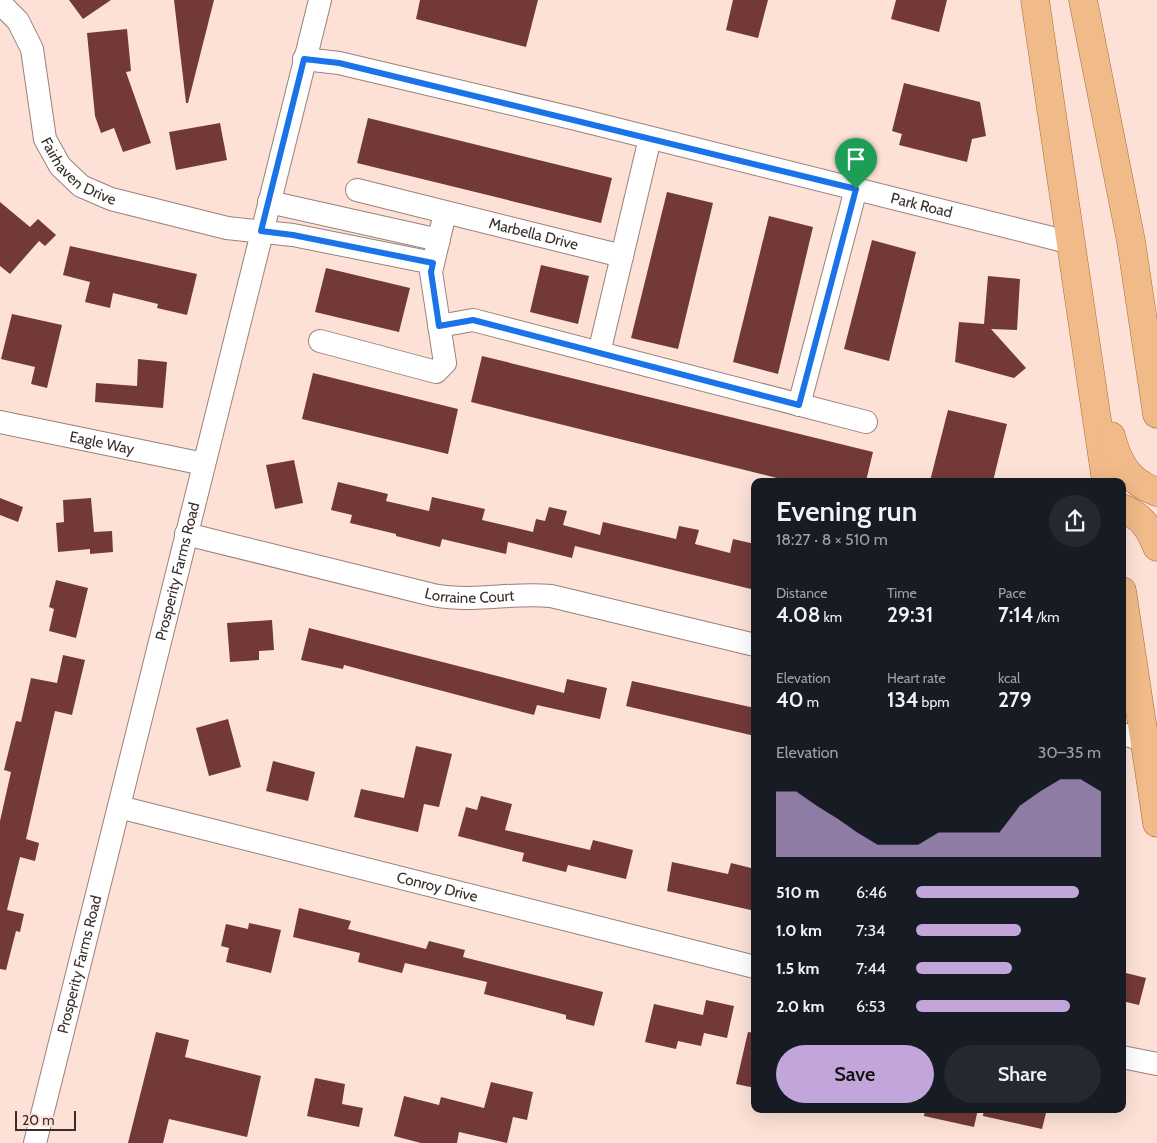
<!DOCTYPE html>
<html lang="en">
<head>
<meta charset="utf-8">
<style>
  body { margin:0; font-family:Cabin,sans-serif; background:#242831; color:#f1f3f6; height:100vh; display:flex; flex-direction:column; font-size:19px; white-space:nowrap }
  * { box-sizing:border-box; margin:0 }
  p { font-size:16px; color:#9ea1a6 }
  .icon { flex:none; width:28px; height:28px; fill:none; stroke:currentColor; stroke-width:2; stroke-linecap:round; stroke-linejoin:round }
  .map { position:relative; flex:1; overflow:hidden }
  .drawer { position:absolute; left:751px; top:478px; width:375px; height:635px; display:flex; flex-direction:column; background:#171b24; border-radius:10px; box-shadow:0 5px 20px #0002 }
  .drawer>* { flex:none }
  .scale { position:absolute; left:15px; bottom:12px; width:61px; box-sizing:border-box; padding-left:5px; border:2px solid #382e2a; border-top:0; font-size:14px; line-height:18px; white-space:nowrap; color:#382e2a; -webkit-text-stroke:4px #fde1d7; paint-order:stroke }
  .pin { position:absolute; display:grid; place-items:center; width:42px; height:42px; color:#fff; margin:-51px -21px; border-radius:50% 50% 50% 0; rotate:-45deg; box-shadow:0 0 5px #0007 }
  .pin .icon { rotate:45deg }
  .round { display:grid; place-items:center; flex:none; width:52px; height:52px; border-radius:26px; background:#242831 }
  .head { display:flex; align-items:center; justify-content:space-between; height:85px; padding:0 25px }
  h1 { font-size:28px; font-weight:600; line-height:38px }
  .figures { display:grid; grid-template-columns:repeat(3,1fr); gap:8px; height:85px; padding:5px 25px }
  .figures div { display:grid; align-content:center }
  .figures b { font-size:21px; font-weight:600 }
  .figures small { font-size:14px; font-weight:400 }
  .figures p { font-size:14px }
  .chart { height:140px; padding:10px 25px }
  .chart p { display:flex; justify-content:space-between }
  .chart svg { width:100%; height:90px; margin-top:5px; fill:#c1a5db; opacity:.7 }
  .button { display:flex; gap:10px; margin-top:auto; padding:10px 25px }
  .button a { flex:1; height:58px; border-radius:30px; background:#c1a5db; color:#111; font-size:20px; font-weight:600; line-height:58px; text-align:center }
  .button a+a { background:#242831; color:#f1f3f6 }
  ul { padding:0 25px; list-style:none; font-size:16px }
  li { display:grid; grid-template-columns:80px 60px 1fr; align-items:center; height:38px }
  li i { height:12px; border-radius:6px; background:#c1a5db }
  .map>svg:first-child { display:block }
  .building { fill:#733939 }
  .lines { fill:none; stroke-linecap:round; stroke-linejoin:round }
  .minor-casing { stroke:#9a8178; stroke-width:24 }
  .major-casing { stroke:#a96b35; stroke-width:29 }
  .minor { stroke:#fff; stroke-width:22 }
  .major { stroke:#f0ba89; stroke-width:28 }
  .route-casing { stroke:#fff; stroke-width:10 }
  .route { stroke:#1a73e8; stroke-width:6 }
  .labels { text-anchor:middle; stroke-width:5; stroke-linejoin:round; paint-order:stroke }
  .street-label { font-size:15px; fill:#382e2a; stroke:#fde1d7 }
</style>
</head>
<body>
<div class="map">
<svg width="1157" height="1143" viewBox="0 0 1157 1143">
  <rect width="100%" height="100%" fill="#fde1d7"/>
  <g class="building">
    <polygon points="69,0 111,0 83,19"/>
    <polygon points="174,0 214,0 188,103 186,103"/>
    <polygon points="420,0 538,0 526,47 416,19"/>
    <polygon points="733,0 768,0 758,38 726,30"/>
    <polygon points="896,0 947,0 939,32 891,19"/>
    <polygon points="127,29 131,71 126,72 151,143 123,152 114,128 101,133 95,116 87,33"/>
    <polygon points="904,83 980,102 986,136 972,139 967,162 899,145 902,134 892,131"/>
    <polygon points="368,118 612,178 601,223 357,163"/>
    <polygon points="220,123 227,160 176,170 169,132"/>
    <polygon points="667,192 713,203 678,349 631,338"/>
    <polygon points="0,202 30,227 38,219 56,235 45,246 39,241 10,274 0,266"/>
    <polygon points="769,216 813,227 778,374 733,362"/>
    <polygon points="872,240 916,252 889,361 844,349"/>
    <polygon points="70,246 197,274 187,315 157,308 158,304 113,293 110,308 85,302 90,282 63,275"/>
    <polygon points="541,265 589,276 578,324 530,312"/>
    <polygon points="326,268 410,288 399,332 315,312"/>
    <polygon points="988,276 1020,279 1017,330 991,329 1026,368 1014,378 955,362 959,322 984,324"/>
    <polygon points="12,314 62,325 47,388 31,384 35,367 1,359"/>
    <polygon points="482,356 873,452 866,481 789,481 471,402"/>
    <polygon points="138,359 167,362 163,408 95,402 96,383 137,386"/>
    <polygon points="313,373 458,409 448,454 302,419"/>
    <polygon points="948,410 1007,424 993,481 930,481"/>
    <polygon points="294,460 303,503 275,509 266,465"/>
    <polygon points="338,482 388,494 386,501 429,511 432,497 485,509 482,520 533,532 536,519 545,521 549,507 567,511 563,525 600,535 603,522 676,539 679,526 699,530 695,544 730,553 733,539 755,544 755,590 575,546 572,558 508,542 506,554 442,539 440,547 396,536 396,534 350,523 352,515 331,510"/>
    <polygon points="0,498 23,507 18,522 0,515"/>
    <polygon points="91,498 94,532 112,531 113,552 90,554 90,549 58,552 56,523 64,522 63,500"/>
    <polygon points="56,580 88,588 76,638 49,631 54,609 49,607"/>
    <polygon points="272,620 274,650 259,651 259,660 230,662 227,623"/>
    <polygon points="309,628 564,693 567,679 607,688 600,719 537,705 534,715 344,665 343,669 301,660"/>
    <polygon points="63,655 85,660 72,715 55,711 26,839 39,843 35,861 20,857 7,910 24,914 20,932 16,931 6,970 0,969 0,821 11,772 4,770 16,721 21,722 31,678 57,683"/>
    <polygon points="632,681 755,708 755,736 626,706"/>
    <polygon points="228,719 241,767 209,776 196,728"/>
    <polygon points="416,746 452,754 439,807 424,804 418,832 354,817 361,789 404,798"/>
    <polygon points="273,761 315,772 308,801 266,791"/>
    <polygon points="481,796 512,804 505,830 590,850 593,840 633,850 626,879 568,865 566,872 522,861 524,853 458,836 466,807 477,810"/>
    <polygon points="672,862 728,874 731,863 755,869 755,911 667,891"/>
    <polygon points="299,908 351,921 348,929 426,949 429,941 465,950 463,957 603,992 594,1026 566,1019 566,1015 547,1010 484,994 487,982 405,963 402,973 358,962 360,953 293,937"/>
    <polygon points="249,923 281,930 271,973 226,962 229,948 221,946 226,924 248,929"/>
    <polygon points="1122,972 1146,978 1139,1005 1122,1001"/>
    <polygon points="706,1000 734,1006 727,1038 704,1033 701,1046 678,1041 676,1049 645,1042 654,1004 703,1015"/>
    <polygon points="156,1032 189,1040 185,1057 261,1076 247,1137 169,1119 163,1143 128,1143"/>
    <polygon points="748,1032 755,1033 755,1088 736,1084"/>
    <polygon points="315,1078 345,1084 342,1104 363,1108 359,1127 307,1116"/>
    <polygon points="491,1082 533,1092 527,1120 513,1117 507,1143 459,1132 457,1143 421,1143 394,1136 404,1096 439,1105 441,1097 484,1108"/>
    <polygon points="925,1109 978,1109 974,1127 924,1116"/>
    <polygon points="984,1109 1047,1109 1042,1129 983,1116"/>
  </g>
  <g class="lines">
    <defs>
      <g id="minor">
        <path id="s1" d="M0,3L18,21L32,49L45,139L60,166L81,186L111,199L227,228L293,235L433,263"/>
        <path id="s2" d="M304,59L339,63L576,119L1072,243"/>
        <path id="s3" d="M357,190L622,256"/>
        <polyline points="269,202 439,240"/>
        <polyline points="439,326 473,320 866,422"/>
        <polyline points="320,341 436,372 445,363 431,272 445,213"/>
        <polyline points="599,353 650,138"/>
        <polyline points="799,405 856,189"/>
        <path id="s4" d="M0,422L204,464"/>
        <path id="s5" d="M186,534L433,595C475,603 510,592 551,596L755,645"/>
        <polyline points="1122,734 1144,740"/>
        <path id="s6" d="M119,807L755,967"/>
        <polyline points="1122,1057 1157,1064"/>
        <path id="s7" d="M35,1143L320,0"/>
      </g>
      <g id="major">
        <polyline points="1035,0 1106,481"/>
        <polyline points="1083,0 1131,241 1157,414"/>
        <path d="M1111,436C1118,464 1129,482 1157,492"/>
        <path d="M1122,508C1142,516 1150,529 1157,547"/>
        <polyline points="1122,591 1157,823"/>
      </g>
    </defs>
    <use href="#minor" class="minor-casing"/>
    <use href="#major" class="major-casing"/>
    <use href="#minor" class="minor"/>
    <use href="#major" class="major"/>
  </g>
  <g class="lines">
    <defs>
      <polygon id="route" points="304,59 339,63 856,189 799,405 473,320 439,326 431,272 433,263 293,235 261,231"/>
    </defs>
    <use href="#route" class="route-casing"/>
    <use href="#route" class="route"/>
  </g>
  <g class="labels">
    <g class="street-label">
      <text dy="5" stroke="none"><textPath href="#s1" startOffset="196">Fairhaven Drive</textPath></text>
      <text dy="5" stroke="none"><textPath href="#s2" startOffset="635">Park Road</textPath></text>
      <text dy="5" stroke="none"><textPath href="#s3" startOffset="182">Marbella Drive</textPath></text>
      <text dy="5" stroke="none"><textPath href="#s4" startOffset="104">Eagle Way</textPath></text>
      <text dy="5" stroke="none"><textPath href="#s7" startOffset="589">Prosperity Farms Road</textPath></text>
      <text dy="5" stroke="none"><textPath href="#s5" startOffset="291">Lorraine Court</textPath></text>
      <text dy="5" stroke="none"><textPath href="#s6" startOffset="328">Conroy Drive</textPath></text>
      <text dy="5" stroke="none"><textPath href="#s7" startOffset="184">Prosperity Farms Road</textPath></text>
    </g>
  </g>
</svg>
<div class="scale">20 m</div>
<div class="pin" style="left:856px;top:189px;background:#1e9e55"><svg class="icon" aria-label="arrive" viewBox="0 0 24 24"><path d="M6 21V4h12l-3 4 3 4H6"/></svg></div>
<section class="drawer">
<div class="head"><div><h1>Evening run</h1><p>18:27 · 8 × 510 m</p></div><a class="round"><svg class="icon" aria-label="share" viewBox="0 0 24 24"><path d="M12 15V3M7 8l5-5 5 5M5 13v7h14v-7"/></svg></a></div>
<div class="figures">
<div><p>Distance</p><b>4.08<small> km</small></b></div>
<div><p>Time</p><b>29:31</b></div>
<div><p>Pace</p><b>7:14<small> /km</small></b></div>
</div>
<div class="figures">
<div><p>Elevation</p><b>40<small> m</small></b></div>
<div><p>Heart rate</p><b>134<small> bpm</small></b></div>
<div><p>kcal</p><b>279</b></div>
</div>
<div class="chart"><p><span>Elevation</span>30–35 m</p>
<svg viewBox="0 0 160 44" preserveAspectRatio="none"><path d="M0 44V12L10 12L20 19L30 25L40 32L50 38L60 38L70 38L80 32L90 32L100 32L110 32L120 19L130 12L140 6L150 6L160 12V44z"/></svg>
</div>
<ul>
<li><b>510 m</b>6:46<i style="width:88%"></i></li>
<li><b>1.0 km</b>7:34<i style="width:57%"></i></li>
<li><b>1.5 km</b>7:44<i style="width:52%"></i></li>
<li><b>2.0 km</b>6:53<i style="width:83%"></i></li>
</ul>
<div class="button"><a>Save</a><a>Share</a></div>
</section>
</div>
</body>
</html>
